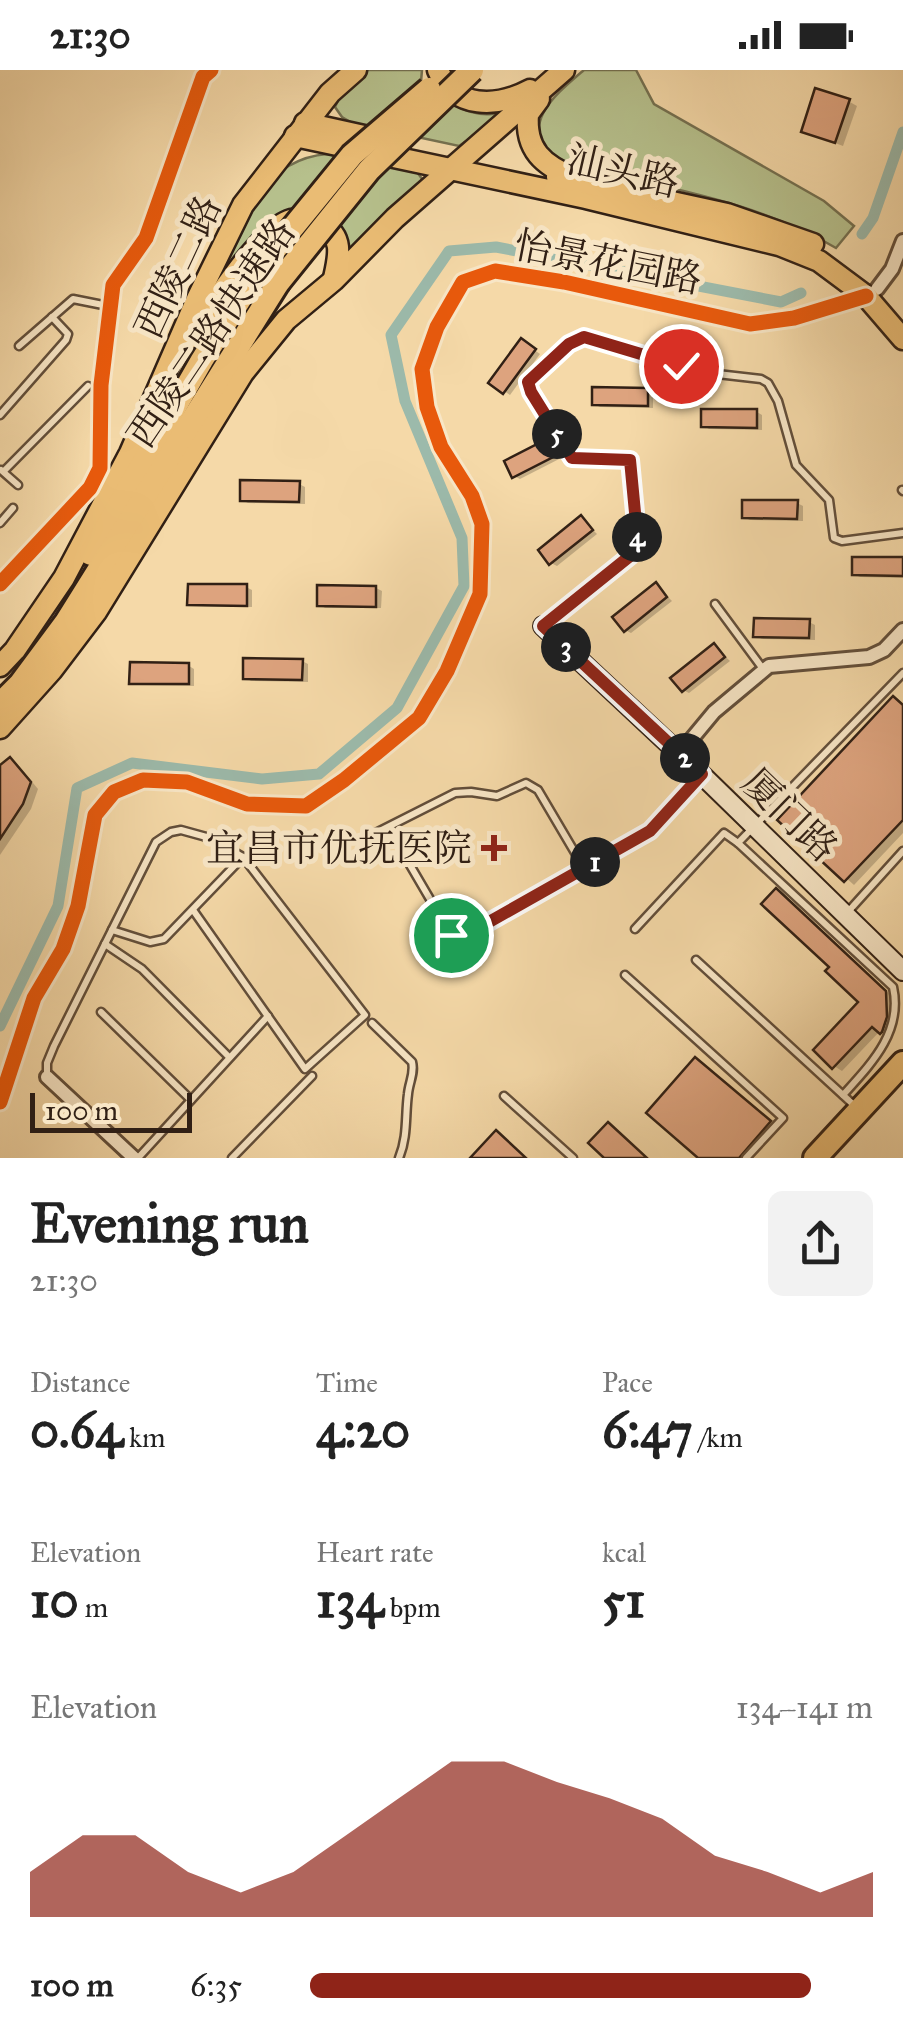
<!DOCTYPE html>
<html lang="en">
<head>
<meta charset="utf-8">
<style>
  body { margin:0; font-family:"IM FELL Great Primer","Noto Serif SC",serif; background:#f2f2f2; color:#222; height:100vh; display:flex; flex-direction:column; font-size:38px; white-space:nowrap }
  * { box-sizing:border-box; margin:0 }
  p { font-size:32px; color:#767676 }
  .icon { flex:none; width:55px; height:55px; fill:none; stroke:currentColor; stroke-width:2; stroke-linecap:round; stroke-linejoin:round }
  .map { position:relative; height:1088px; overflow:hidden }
  .sheet { display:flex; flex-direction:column; background:#fff; flex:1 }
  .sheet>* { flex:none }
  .scale { position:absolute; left:30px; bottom:25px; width:162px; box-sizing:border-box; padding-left:10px; border:5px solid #312015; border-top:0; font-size:28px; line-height:35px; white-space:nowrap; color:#312015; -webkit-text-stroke:8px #f8e6c6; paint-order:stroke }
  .pin { position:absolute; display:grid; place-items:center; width:85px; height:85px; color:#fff; margin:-42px; border:5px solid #fff; border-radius:50%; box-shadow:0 2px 10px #0007 }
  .km { position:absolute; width:50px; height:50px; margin:-25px; border-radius:50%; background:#222; color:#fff; font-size:28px; line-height:50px; text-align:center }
  .round { display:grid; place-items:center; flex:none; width:105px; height:105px; border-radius:15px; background:#f2f2f2 }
  .summary { display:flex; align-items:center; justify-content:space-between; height:170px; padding:0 30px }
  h1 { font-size:55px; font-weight:700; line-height:75px }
  .figures { display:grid; grid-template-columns:repeat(3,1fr); gap:15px; height:170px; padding:10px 30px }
  .figures div { display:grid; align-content:center }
  .figures b { font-size:50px; font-weight:700 }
  .figures small { font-size:28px; font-weight:400 }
  .figures p { font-size:28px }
  .chart { height:280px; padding:20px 30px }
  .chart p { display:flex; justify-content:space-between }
  .chart svg { width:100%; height:180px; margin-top:10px; fill:#8f2418; opacity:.7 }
  ul { padding:0 30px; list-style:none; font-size:32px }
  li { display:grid; grid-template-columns:160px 120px 1fr; align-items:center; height:75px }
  li i { height:25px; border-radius:12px; background:#8f2418 }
  .status { display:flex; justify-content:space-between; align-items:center; height:70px; padding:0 50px; background:#fff; direction:ltr }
  .status svg { height:28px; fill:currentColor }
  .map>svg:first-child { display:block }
  .green { fill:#b6c08c; stroke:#747050; stroke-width:2.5 }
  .shadow { fill:#0003 }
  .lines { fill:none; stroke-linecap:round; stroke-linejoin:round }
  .canal { stroke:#9cbaab; stroke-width:11 }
  .building { fill:#dda37e; stroke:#312015; stroke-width:2.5 }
  .lane-casing { stroke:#624e3a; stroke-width:11 }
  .street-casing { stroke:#624e3a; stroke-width:18 }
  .secondary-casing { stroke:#312015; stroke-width:22 }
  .primary-casing { stroke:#312015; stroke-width:25 }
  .highway-casing { stroke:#312015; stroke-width:28 }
  .lane { stroke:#f8e6c6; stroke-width:6 }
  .street { stroke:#f8e6c6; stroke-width:12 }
  .secondary { stroke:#f8e6c6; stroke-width:18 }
  .primary { stroke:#eabc74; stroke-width:20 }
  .highway { stroke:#eabc74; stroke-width:22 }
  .highway-bridge-casing { stroke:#312015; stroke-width:28; stroke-linecap:butt }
  .highway-bridge { stroke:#eabc74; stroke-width:22 }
  .cycleway-casing { stroke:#f8e6c6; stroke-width:21 }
  .cycleway { stroke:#e8590c; stroke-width:15 }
  .route-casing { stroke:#fff; stroke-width:20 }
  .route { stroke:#8f2418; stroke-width:12 }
  .poi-dot { fill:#8f2418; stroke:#f8e6c6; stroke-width:4 }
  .labels { text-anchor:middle; stroke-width:10; stroke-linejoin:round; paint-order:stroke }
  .street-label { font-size:38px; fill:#312015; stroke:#f8e6c6 }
  .poi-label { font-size:38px; fill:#312015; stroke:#f8e6c6; text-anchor:end }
</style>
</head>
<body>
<div class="status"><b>21:30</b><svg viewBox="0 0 49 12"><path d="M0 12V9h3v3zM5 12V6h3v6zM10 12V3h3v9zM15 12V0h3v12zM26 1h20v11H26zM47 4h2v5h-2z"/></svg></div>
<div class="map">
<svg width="903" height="1088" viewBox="0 0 903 1088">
  <rect width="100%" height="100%" fill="#f5d9a8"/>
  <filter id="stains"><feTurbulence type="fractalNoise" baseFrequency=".002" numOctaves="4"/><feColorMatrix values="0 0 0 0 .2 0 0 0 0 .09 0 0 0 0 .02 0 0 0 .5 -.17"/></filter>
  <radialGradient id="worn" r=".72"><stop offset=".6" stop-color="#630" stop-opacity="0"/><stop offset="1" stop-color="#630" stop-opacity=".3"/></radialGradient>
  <g class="green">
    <path d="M365,0H422L421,12C441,27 465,47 492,44C497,43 503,41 509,41L459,76L352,53L342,47L335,37L341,24Z"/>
    <path d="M584,0H636L654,34L824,131L854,156L836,178C750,127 653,117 558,90C514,57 556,24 584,0Z"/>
    <path d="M327,84L417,102L425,113L347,187L343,161L320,143L214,223L207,219C234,163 257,90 327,84Z"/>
  </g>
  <g class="shadow">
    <polygon points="848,31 857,36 843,76 804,61"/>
    <polygon points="522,271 540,284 510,325 491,312"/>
    <polygon points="647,320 653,323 653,338 600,337 594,334"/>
    <polygon points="757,342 762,345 762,360 709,359 704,356"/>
    <polygon points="551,370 565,386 520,409 514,406"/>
    <polygon points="299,414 305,417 305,434 248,433 242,430"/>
    <polygon points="797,433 803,436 803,451 750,450 744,447"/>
    <polygon points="581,448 597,464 557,496 551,493"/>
    <polygon points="903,490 903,508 860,507 854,504"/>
    <polygon points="656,515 672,531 631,563 625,560"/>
    <polygon points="246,517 252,520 252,537 196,536 190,533"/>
    <polygon points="376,518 382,521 381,538 325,538 319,534"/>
    <polygon points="809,552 815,555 815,570 762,569 756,566"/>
    <polygon points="714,576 730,591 689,623 683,620"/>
    <polygon points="302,591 308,594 308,612 251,611 245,607"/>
    <polygon points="189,596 194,599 194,616 138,615 132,612"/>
    <polygon points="903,635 903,763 854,815 781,750"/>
    <polygon points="10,690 18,695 38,719 31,739 0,785 0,698"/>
    <polygon points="776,821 894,928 888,966 880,961 842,1001 834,996 862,931"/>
    <polygon points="704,995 777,1057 750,1088 701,1088"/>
  </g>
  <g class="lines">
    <g class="canal">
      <polyline points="862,164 873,148 903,62"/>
      <polyline points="0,956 58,836 77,718 132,693 262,709 319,704 397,638 464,516 462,468 405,331 391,265 449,181 496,177 781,232 801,223"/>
    </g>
  </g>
  <g class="building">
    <polygon points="815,18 850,29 835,73 801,62"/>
    <polygon points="521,268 536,279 503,324 488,313"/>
    <polygon points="592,317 648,318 648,336 592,335"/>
    <polygon points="701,339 757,339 757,358 701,357"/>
    <polygon points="551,367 561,383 512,408 504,391"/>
    <polygon points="240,410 300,411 299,432 240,431"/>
    <polygon points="742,430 798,430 797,449 742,448"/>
    <polygon points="581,445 593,460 549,495 538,480"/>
    <polygon points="852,487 903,487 903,506 852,505"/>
    <polygon points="656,512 667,527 624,562 612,547"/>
    <polygon points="188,514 247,514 247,536 187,535"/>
    <polygon points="317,515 376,516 376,537 317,536"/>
    <polygon points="754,548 810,549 809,568 753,567"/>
    <polygon points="714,573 725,587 682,622 670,608"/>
    <polygon points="243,588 303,589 302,610 243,609"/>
    <polygon points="130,592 189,593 189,614 129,614"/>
    <polygon points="893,626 903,635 903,750 844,812 777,750"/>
    <polygon points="10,687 31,712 23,734 0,769 0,695"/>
    <polygon points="776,818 886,921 887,947 882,962 880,964 872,957 832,999 813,980 858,932 825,901 829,897 761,834"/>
    <polygon points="695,987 771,1051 739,1088 698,1088 646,1043"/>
    <polygon points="608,1052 647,1088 604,1088 588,1073"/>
    <polygon points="496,1060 526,1088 470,1088"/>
  </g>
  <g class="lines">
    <defs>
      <g id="lane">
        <polyline points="19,276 73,229 108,236"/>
        <polyline points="0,345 66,270 68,264 52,247"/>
        <polyline points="1,400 18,415"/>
        <polyline points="4,401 88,316"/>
        <polyline points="902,420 903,421"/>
        <polyline points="0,453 13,438"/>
        <polyline points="715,534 763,599"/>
        <polyline points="544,555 631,486 638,473 631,390 572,388 531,322 528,312 569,274 584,267 700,302 761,309 768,313 778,331 796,395 829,430 834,468 842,471 903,463"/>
        <polyline points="360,771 455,723 471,722 497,726 526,713 538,720 584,798"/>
        <polyline points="410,795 451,865 466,865 650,761 702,705"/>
        <polyline points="846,844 903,781"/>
        <polyline points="635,859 724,763 738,773"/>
        <polyline points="112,860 150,872 164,869 243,787"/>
        <polyline points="105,874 142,899 229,987"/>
        <polyline points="696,890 857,1038"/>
        <polyline points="625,905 783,1048 746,1088"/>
        <polyline points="101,942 191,1030"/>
        <path d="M372,953L412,992C415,1003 409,1012 408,1024C405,1046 408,1066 399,1088"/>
        <polyline points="47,1007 47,993 54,976 156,772 171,762 181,760 210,768 243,787 365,945 305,999 193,840"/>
        <path d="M843,1025C871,994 903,962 893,917L738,773L903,603"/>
        <polyline points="504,1026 573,1088"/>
        <polyline points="138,1088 268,946"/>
        <polyline points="232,1088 312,1006"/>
      </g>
      <g id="street">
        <polyline points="877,219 892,199 903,171"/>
        <polyline points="0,514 90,418 100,398 101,315 113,215 146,168 203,7 211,0"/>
        <polyline points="680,683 714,642 769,596 869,587 884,580 903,560"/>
        <polyline points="47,1007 134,1088"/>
        <polyline points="0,1032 34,928 63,879 78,836 95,745 114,722 143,710 187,712 247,734 306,736 344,710 419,648 447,601 480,524 482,454 472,426 441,377 427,337 422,299 437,257 463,212 495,201 564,212 750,254 794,248 866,226"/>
      </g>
      <polyline id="secondary" points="543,556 702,705 903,901"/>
      <g id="primary">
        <path d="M438,0C454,40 498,37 530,20"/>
        <path d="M539,29L528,44C525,80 543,95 574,108"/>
        <polyline points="305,53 382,70"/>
        <polyline points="295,66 586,128 779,175 819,191 866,226 903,269"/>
        <polyline points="557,107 727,144 813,174"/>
        <path d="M190,268C209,241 261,158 291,150C301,148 313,150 321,154C344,166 339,186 334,208"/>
        <polyline points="0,596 15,580 64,508 130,383 197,229 243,135 330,23 356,0"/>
        <polyline points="0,658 52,600 96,542 243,303 286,250 334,210 395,148 564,0"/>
      </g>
      <g id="highway">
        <polyline points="91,484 202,290 259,199"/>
        <polyline points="0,634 20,614 66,552 278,213"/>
        <polyline points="815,1088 903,993"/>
      </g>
    </defs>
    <use href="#lane" class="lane-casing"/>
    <use href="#street" class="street-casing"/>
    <use href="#secondary" class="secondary-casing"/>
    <use href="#primary" class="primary-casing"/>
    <use href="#highway" class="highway-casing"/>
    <use href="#lane" class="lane"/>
    <use href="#street" class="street"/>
    <use href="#secondary" class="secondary"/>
    <use href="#primary" class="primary"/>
    <use href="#highway" class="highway"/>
    <defs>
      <g id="highway-bridge">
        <polyline points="259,199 352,85 429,19"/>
        <polyline points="278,213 369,100 472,0"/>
      </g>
    </defs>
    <use href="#highway-bridge" class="highway-bridge-casing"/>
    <use href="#highway-bridge" class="highway-bridge"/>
    <defs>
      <g id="cycleway">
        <polyline points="0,514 90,418 100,398 101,315 113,215 146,168 203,7 211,0"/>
        <polyline points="0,1032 34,928 63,879 78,836 95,745 114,722 143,710 187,712 247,734 306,736 344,710 419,648 447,601 480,524 482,454 472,426 441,377 427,337 422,299 437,257 463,212 495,201 564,212 750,254 794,248 866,226"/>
      </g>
    </defs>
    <use href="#cycleway" class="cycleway-casing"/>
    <use href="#cycleway" class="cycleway"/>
  </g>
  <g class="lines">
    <defs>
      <polyline id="route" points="451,865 466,865 650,761 702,704 543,556 630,486 638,474 630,390 572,388 531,322 528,312 569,274 584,267 681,296"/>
    </defs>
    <use href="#route" class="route-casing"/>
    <use href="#route" class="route"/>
  </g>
  <path class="poi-dot" d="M489 763h10v10h10v10h-10v10h-10v-10h-10v-10h10z"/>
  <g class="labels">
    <g class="street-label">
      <text transform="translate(623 101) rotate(13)" y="13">汕头路</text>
      <text transform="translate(608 192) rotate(11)" y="13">怡景花园路</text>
      <text transform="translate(178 197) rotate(-65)" y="13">西陵二路</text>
      <text transform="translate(211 263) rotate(-56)" y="13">西陵二路快速路</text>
      <text transform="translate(790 745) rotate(44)" y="13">厦门路</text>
    </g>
    <g class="poi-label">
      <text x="472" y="791">宜昌市优抚医院</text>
    </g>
  </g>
  <rect width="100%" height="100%" filter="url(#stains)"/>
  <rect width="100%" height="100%" fill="url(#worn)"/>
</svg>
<div class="scale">100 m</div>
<div class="pin" style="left:451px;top:865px;background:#1e9e55"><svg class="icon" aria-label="arrive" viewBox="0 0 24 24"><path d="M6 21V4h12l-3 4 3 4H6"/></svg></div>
<div class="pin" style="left:681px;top:296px;background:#d93025"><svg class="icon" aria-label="check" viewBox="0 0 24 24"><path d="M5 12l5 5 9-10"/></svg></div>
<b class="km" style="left:595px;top:792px">1</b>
<b class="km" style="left:685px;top:688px">2</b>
<b class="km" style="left:566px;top:577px">3</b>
<b class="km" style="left:637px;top:467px">4</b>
<b class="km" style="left:557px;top:364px">5</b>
</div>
<section class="sheet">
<div class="summary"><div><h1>Evening run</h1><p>21:30</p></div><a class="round"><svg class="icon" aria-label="share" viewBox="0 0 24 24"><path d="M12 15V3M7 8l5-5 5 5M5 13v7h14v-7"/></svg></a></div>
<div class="figures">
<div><p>Distance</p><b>0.64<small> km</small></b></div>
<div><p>Time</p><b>4:20</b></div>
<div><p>Pace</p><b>6:47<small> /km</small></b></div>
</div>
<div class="figures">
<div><p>Elevation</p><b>10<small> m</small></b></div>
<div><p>Heart rate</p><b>134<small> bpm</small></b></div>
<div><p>kcal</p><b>51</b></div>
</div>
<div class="chart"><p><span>Elevation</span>134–141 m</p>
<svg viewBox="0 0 160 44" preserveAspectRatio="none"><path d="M0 44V33L10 24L20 24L30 33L40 38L50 33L60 24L70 15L80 6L90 6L100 11L110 15L120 20L130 29L140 33L150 38L160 33V44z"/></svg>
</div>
<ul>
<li><b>100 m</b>6:35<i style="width:89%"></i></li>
</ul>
</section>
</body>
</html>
